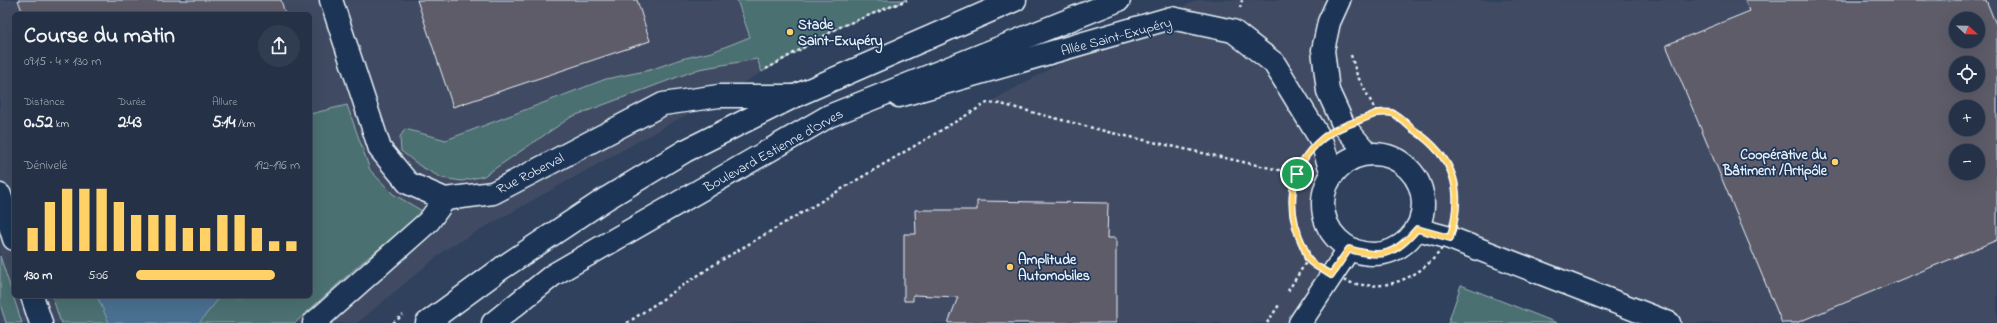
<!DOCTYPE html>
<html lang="fr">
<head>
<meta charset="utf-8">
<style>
  body { margin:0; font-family:"Indie Flower",sans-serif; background:#303d51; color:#f1f3f6; height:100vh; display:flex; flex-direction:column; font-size:15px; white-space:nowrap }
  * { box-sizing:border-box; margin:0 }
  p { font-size:13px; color:#a3a9b3 }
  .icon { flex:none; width:22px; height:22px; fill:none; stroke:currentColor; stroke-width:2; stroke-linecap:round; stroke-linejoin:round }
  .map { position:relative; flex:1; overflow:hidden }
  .drawer { position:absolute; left:12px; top:12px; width:300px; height:286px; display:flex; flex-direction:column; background:#243146; border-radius:6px; box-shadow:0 4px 16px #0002,0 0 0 1px #414c5f }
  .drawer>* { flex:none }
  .needle { width:26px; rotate:112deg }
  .controls { position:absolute; left:1949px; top:12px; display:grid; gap:8px }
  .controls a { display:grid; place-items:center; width:36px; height:36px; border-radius:50%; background:#243146; box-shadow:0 4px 16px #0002,0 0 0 1px #414c5f; font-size:20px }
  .pin { position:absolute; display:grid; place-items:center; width:34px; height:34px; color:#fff; margin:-17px; border:2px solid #fff; border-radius:50%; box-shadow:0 1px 4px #0007 }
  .round { display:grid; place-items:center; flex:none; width:42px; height:42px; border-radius:21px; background:#303d51 }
  .summary { display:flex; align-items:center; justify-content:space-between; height:68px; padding:0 12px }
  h1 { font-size:22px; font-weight:800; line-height:30px }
  .metrics { display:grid; grid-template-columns:repeat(3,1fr); gap:6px; height:68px; padding:4px 12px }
  .metrics div { display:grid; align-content:center }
  .metrics b { font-size:17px; font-weight:800 }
  .metrics small { font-size:11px; font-weight:400 }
  .metrics p { font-size:11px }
  .chart { height:112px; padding:8px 12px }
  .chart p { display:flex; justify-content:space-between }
  .chart svg { width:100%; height:72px; margin-top:4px; stroke:#ffd166; stroke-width:6 }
  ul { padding:0 12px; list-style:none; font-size:13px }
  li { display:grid; grid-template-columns:64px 48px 1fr; align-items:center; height:30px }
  li i { height:10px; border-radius:5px; background:#ffd166 }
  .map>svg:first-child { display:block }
  .built { fill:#414c64; fill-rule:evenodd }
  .green { fill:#4c6f71; stroke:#9ab0b4 }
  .water { fill:#486f90; stroke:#88a3ba }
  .building { fill:#5e5c6a; stroke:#e8f1f8; fill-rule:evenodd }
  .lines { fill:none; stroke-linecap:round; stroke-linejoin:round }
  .minor-casing { stroke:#e8f1f8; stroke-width:25 }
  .major-casing { stroke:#e8f1f8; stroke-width:25 }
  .path { stroke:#e8f1f8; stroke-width:2.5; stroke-dasharray:3 3; stroke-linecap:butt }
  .minor { stroke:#1d3557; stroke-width:22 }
  .major { stroke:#1d3557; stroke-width:22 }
  .route-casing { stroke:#fff; stroke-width:8 }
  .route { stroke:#ffd166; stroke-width:5 }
  .poi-dot { fill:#ffd166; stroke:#1d3557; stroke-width:1.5 }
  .labels { text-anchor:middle; stroke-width:3.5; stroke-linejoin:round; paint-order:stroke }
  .poi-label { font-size:14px; font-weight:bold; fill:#e8f1f8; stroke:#1d3557; text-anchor:start }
  .street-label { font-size:14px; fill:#e8f1f8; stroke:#1d3557 }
</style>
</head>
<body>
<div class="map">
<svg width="1997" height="323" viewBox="0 0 1997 323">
  <rect width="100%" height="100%" fill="#30415d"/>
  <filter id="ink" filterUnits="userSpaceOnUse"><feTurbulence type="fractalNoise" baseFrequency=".025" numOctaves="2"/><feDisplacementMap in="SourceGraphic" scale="8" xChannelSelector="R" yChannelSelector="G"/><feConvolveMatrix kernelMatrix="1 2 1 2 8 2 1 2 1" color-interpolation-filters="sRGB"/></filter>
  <g filter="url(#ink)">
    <g class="built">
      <path d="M0,0H737L762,72L446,249L357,323H0ZM14,14H310V296H14Z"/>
      <path d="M1198,0H1997V323H1669L1417,229L1423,212L1422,194L1415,177L1403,163L1386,155L1367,153L1354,157L1341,164L1332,174L1324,190L1322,207L1326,224L1335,239L1349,249L1300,323H627L715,264L952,123L1108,37ZM1956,19H1978V41H1956ZM1956,63H1978V85H1956ZM1956,107H1978V129H1956ZM1956,151H1978V173H1956Z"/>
    </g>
    <g class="green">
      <polygon points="737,0 907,0 840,27 762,72 757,59 699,69 571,117 484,176 462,181 442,178 420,166 401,151 400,137 405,129 446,140 606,79 650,70 681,59 712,52 750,37"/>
      <polygon points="347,105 370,170 393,194 424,212 359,265 295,323 61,323 52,296 310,296 310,114"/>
      <polygon points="0,256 22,323 6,323 0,304"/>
      <polygon points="1461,285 1557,323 1448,323"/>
    </g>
    <polygon class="water" points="97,296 221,296 199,323 109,323"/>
    <g class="building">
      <polygon points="18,0 281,0 285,14 23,14"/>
      <polygon points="417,0 637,0 650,41 453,107"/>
      <path d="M1745,0H1986L1997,27V240L1796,323H1782L1666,45L1750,11ZM1956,19H1978V41H1956ZM1956,63H1978V85H1956ZM1956,107H1978V129H1956ZM1956,151H1978V173H1956Z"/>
      <polygon points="977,201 1108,203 1107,238 1116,238 1116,323 948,323 958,297 913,295 913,301 904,301 904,234 916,234 915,210 977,210"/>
    </g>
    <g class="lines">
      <defs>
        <g id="minor">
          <polyline points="331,0 380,149 408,183 445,199 493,193 663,104 719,96 795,96"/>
          <polyline points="1339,0 1329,22 1323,50 1328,91 1344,126 1367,153"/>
          <polyline points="899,96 1171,18 1233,31 1274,63 1321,140 1332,174"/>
          <circle cx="1373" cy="204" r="50"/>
          <polyline points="0,195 14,239"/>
          <polyline points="1417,229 1450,238 1669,323"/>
          <polyline points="32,296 41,323"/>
          <polyline points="314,323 429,221 445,199"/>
          <polyline points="1300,323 1349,249"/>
        </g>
        <g id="major">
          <polyline points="427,323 502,268 604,200 685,151 795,96 1015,0"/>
          <polyline points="493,323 553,275 829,116 1119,0"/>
        </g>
      </defs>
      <use href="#minor" class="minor-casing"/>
      <use href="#major" class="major-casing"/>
      <g class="path">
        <polyline points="1240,8 1242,0"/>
        <polyline points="1351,55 1357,75 1377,113"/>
        <polyline points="766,69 840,27 907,0"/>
        <path d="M1377,113C1381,113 1387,112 1392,113C1400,116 1409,127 1416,132C1511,195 1424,323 1331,275C1324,271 1312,265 1308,259C1306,257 1306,251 1304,248C1285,211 1287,166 1322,139C1338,126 1358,122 1377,113Z"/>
        <polyline points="1288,291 1308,259"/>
        <polyline points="393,323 403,315"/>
        <polyline points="627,323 715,264 987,103 1001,104 1108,132 1297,174"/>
        <polyline points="1267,323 1279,305"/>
      </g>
      <use href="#minor" class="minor"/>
      <use href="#major" class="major"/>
    </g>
  </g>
  <g class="lines" filter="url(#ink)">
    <defs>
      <path id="route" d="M1377,113C1381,113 1388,112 1392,113C1400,116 1408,126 1414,130C1456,159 1464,191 1450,238L1417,229C1395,255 1382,259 1349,249L1331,275C1324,270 1312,265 1308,259C1306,256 1306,251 1304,248C1285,210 1288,167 1322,139C1337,126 1358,122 1377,113Z"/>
    </defs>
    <use href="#route" class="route-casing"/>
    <use href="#route" class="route"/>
  </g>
  <g class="poi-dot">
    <circle cx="790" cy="32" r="4"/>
    <circle cx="1835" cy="162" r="4"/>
    <circle cx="1010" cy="267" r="4"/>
  </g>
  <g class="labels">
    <g class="poi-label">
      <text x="798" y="29">Stade<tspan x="798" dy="16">Saint-Exupéry</tspan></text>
      <text x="1827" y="159" text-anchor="end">Coopérative du<tspan x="1827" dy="16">Bâtiment /Artipôle</tspan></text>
      <text x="1018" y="264">Amplitude<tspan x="1018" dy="16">Automobiles</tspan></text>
    </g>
    <g class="street-label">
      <text transform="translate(1116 36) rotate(-15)" y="5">Allée Saint-Exupéry</text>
      <text transform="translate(773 150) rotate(-29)" y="5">Boulevard Estienne d'Orves</text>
      <text transform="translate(530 173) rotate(-27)" y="5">Rue Roberval</text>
    </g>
  </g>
</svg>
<div class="controls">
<a><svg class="needle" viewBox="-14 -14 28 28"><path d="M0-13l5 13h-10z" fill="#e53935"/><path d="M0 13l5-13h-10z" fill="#a3a9b3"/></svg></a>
<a><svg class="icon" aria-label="locate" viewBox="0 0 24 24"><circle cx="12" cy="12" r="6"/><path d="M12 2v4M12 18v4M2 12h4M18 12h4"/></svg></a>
<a>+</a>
<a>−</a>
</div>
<div class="pin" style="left:1297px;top:174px;background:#1e9e55"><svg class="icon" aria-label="arrive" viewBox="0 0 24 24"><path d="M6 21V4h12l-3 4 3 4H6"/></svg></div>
<section class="drawer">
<div class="summary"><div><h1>Course du matin</h1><p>09:15 · 4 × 130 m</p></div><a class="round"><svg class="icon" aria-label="share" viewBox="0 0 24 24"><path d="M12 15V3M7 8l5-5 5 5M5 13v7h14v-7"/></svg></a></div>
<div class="metrics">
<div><p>Distance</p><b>0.52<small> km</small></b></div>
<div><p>Durée</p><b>2:43</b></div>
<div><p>Allure</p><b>5:14<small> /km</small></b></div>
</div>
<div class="chart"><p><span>Dénivelé</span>192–196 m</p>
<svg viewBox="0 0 160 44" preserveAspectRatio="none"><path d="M5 44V30M15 44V14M25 44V6M35 44V6M45 44V6M55 44V14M65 44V22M75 44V22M85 44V22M95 44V30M105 44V30M115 44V22M125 44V22M135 44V30M145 44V38M155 44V38"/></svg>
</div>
<ul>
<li><b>130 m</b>5:06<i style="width:85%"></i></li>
</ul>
</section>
</div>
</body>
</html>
